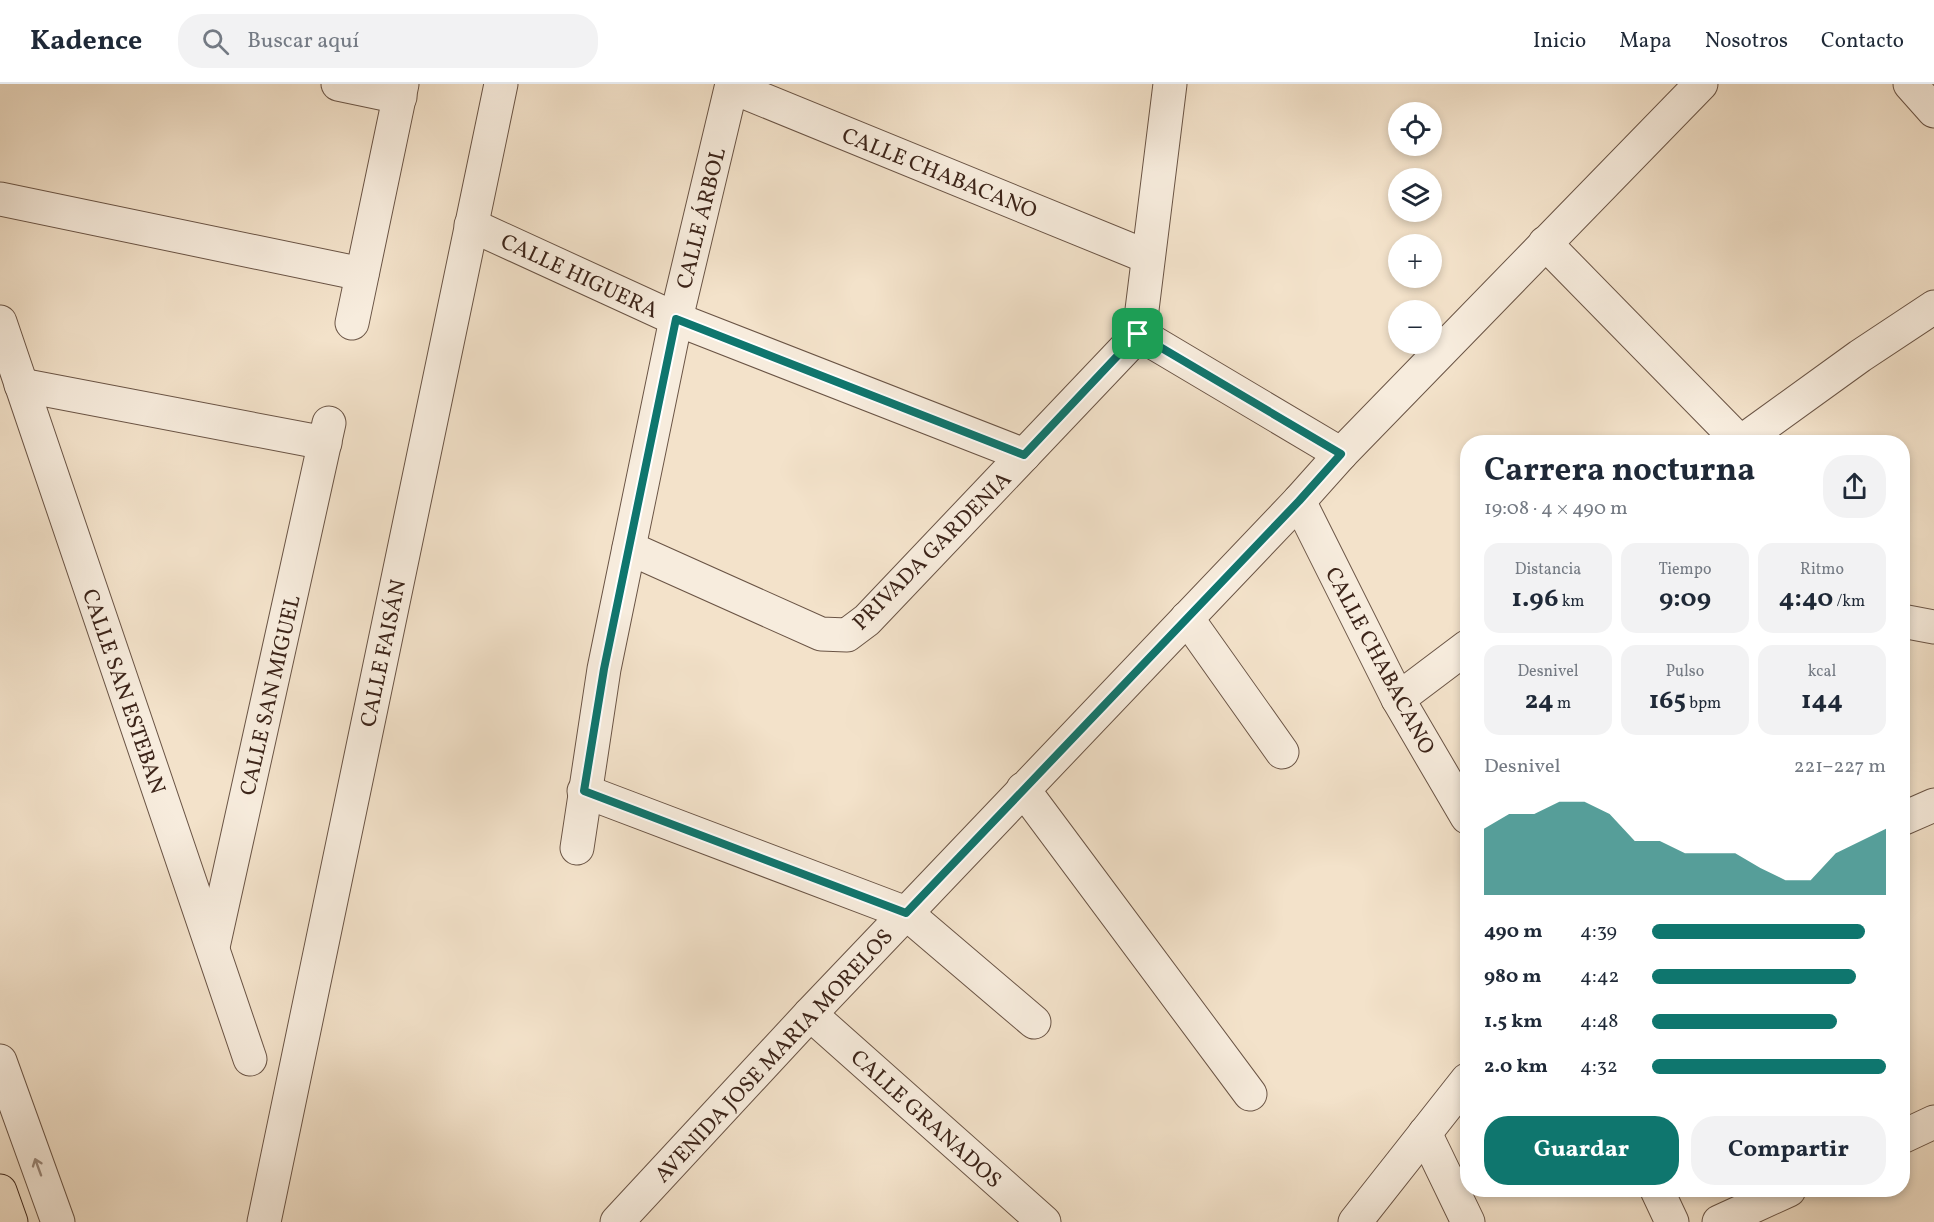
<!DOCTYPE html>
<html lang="es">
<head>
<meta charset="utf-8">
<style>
  body { margin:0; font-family:Vollkorn,serif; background:#f2f2f3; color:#1f2937; height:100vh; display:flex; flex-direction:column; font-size:22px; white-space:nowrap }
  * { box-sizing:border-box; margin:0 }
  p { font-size:20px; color:#747a83 }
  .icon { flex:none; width:33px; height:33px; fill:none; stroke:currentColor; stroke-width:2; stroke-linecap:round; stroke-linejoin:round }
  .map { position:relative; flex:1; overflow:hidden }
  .drawer { position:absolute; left:1460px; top:351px; width:450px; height:762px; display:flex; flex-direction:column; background:#fff; border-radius:24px; box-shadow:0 3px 9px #0003 }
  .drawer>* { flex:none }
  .fabs { position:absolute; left:1388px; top:18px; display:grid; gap:12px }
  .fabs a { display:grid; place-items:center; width:54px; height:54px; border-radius:50%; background:#fff; box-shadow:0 3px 9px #0003; font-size:30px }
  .pin { position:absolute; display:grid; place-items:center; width:51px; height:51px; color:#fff; margin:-26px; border-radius:12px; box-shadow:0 3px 9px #0006 }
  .round { display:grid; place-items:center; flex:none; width:63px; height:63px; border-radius:24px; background:#f2f2f3 }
  .head { display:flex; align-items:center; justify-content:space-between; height:102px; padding:0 24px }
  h1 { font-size:33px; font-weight:700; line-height:45px }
  .stats { display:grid; grid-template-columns:repeat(3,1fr); gap:9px; height:102px; padding:6px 24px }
  .stats div { display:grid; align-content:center; border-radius:15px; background:#f2f2f3; text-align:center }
  .stats b { font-size:26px; font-weight:700 }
  .stats small { font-size:16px; font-weight:400 }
  .stats p { font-size:16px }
  .chart { height:168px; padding:12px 24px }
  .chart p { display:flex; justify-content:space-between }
  .chart svg { width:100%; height:108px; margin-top:6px; fill:#0f766e; opacity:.7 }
  .primary-button { display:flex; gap:12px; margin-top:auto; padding:12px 24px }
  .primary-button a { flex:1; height:69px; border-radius:24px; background:#0f766e; color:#fff; font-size:24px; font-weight:700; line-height:69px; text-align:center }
  .primary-button a+a { background:#f2f2f3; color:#1f2937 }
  ul { padding:0 24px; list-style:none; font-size:20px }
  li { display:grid; grid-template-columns:96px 72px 1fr; align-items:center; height:45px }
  li i { height:15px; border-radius:8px; background:#0f766e }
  header { display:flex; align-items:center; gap:36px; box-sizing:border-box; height:84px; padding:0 30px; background:#fff; border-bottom:2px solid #e0e1e3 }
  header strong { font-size:28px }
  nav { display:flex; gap:33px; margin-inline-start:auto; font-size:21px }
  .search { width:420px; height:54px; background:#f2f2f3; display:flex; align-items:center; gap:15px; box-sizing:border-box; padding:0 21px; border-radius:24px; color:#747a83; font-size:22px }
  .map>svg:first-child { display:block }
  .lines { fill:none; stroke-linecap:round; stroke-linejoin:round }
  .minor-casing { stroke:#6a5445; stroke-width:35 }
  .major-casing { stroke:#3c2419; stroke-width:35 }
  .minor { stroke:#f7ecdd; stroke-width:33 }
  .major { stroke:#f3e2ca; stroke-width:33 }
  .oneway { stroke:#9a887b }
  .route-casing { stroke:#fff; stroke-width:12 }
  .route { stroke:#0f766e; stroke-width:8 }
  .labels { text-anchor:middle; stroke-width:4.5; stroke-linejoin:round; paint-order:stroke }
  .street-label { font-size:22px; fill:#3c2419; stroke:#f7ecdd }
</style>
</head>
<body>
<header>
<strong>Kadence</strong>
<div class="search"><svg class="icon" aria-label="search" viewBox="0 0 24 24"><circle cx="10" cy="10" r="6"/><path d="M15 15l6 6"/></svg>Buscar aquí</div>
<nav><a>Inicio</a><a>Mapa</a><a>Nosotros</a><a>Contacto</a></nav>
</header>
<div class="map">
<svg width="1934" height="1138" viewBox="0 0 1934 1138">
  <rect width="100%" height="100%" fill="#f3e2ca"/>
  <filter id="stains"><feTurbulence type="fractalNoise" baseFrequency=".00333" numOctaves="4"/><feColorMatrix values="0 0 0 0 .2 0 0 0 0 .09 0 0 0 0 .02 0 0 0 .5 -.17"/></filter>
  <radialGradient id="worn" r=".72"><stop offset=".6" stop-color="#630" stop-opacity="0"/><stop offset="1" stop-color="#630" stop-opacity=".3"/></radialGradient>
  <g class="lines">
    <defs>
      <g id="minor">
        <polyline points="338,0 400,13"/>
        <polyline points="1910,0 1934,27"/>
        <polyline points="732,3 1148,173"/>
        <polyline points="0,115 362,190"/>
        <polyline points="471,141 676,235 1024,371"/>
        <polyline points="1545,159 1740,358"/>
        <polyline points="0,238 250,975"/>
        <polyline points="352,239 402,0"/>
        <polyline points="1139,250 1170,0"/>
        <polyline points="1139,250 1341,370"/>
        <polyline points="21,301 325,359"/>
        <polyline points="1741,358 1860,272 1934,223"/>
        <polyline points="1299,417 1398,615 1467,733"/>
        <polyline points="629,464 821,550 847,551 867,536 1139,250"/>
        <polyline points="1187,534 1282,668"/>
        <polyline points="1902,537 1934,543"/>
        <polyline points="1398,615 1467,563"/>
        <polyline points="1023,705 1250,1010"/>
        <polyline points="584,707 906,829 1034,938"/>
        <polyline points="1902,735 1934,721"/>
        <polyline points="577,764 604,585 676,235 732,0"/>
        <polyline points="213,863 329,339"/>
        <polyline points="810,930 1044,1138"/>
        <polyline points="0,977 58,1138"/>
        <polyline points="1425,1049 1468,1138"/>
        <polyline points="1902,1053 1934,1038"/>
        <polyline points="1657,1106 1672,1138"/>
        <polyline points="264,1138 501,0"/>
        <polyline points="617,1138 810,930 1299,417 1341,370 1701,0"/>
        <polyline points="1355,1138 1467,996"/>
        <polyline points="1719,1138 1789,1106"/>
      </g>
      <polyline id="major" points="0,1107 11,1138"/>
    </defs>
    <use href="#minor" class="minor-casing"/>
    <use href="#major" class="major-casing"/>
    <use href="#minor" class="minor"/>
    <use href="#major" class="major"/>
  </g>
  <defs><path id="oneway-shaft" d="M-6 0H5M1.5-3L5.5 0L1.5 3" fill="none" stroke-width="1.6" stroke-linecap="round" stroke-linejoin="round" transform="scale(1.5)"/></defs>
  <use class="oneway" href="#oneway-shaft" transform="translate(38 1083) rotate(-110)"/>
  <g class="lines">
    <defs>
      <polygon id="route" points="676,235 1024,371 1138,250 1341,370 1299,417 906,829 584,707 604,585"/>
    </defs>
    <use href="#route" class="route-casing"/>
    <use href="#route" class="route"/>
  </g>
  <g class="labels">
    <g class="street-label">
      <text transform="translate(940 88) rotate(22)" y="8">CALLE CHABACANO</text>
      <text transform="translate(700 134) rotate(-76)" y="8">CALLE ÁRBOL</text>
      <text transform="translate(580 191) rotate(25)" y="8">CALLE HIGUERA</text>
      <text transform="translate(931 466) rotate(-45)" y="8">PRIVADA GARDENIA</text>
      <text transform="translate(382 569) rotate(-78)" y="8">CALLE FAISÁN</text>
      <text transform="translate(1381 576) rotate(62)" y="8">CALLE CHABACANO</text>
      <text transform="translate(125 607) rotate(71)" y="8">CALLE SAN ESTEBAN</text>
      <text transform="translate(269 611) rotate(-77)" y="8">CALLE SAN MIGUEL</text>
      <text transform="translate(773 971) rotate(-47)" y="8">AVENIDA JOSE MARIA MORELOS</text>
      <text transform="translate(927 1034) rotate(42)" y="8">CALLE GRANADOS</text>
    </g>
  </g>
  <rect width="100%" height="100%" filter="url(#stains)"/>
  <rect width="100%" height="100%" fill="url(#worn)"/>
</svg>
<div class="fabs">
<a><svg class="icon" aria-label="locate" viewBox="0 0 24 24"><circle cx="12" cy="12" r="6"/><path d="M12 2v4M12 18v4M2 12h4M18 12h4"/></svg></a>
<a><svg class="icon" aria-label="layers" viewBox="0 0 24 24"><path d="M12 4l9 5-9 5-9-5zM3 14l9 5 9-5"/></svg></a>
<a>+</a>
<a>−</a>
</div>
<div class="pin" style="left:1138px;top:250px;background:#1e9e55"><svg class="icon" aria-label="arrive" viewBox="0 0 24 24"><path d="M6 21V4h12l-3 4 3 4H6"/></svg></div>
<section class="drawer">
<div class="head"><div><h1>Carrera nocturna</h1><p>19:08 · 4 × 490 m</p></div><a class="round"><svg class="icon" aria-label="share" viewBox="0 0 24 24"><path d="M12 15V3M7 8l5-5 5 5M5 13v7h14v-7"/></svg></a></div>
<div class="stats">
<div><p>Distancia</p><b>1.96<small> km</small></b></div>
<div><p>Tiempo</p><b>9:09</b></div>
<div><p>Ritmo</p><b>4:40<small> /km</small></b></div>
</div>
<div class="stats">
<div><p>Desnivel</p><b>24<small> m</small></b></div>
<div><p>Pulso</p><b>165<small> bpm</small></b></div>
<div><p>kcal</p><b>144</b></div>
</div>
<div class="chart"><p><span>Desnivel</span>221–227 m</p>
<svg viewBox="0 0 160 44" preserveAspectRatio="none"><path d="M0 44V17L10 11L20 11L30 6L40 6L50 11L60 22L70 22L80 27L90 27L100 27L110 33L120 38L130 38L140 27L150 22L160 17V44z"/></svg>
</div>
<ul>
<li><b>490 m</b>4:39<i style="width:91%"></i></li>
<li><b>980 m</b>4:42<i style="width:87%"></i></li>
<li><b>1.5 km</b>4:48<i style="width:79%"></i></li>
<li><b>2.0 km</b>4:32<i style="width:100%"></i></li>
</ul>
<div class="primary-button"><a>Guardar</a><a>Compartir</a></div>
</section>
</div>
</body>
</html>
